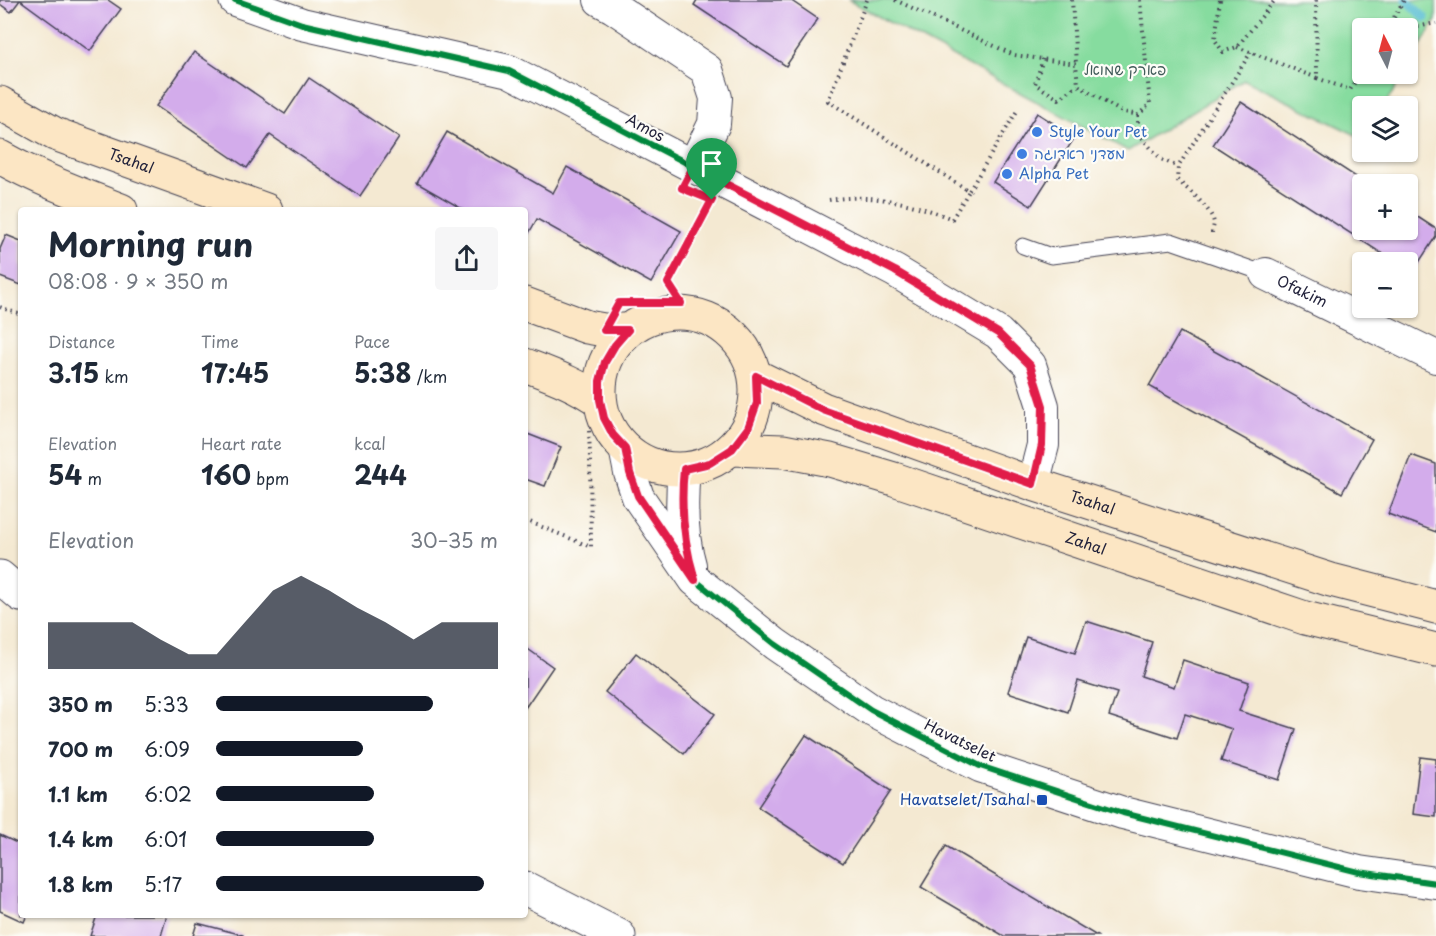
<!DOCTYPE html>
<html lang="en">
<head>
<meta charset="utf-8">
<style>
  body { margin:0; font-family:"Playpen Sans","Playpen Sans Hebrew",sans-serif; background:#f6f6f7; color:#1f2937; height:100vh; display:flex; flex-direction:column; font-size:22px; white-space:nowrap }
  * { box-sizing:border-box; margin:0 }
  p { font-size:20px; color:#747a83 }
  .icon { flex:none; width:33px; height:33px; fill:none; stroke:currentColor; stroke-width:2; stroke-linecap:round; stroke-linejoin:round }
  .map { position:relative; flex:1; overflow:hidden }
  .sheet { position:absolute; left:18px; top:207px; width:510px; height:711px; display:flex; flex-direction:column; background:#fff; border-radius:6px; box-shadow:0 2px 4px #0004 }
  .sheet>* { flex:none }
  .needle { width:39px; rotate:354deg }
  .tools { position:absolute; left:1352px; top:18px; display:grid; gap:12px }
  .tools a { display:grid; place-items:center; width:66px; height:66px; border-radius:6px; background:#fff; box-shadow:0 2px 4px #0004; font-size:30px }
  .pin { position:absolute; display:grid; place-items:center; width:51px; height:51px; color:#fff; margin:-62px -26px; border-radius:50% 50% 50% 0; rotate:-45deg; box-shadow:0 0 6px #0007 }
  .pin .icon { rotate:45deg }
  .round { display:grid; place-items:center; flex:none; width:63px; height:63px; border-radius:6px; background:#f6f6f7 }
  .summary { display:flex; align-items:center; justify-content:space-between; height:102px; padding:0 30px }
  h1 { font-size:33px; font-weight:700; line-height:45px }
  .figures { display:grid; grid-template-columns:repeat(3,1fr); gap:9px; height:102px; padding:6px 30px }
  .figures div { display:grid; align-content:center }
  .figures b { font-size:26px; font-weight:700 }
  .figures small { font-size:16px; font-weight:400 }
  .figures p { font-size:16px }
  .chart { height:168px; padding:12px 30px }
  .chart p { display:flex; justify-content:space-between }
  .chart svg { width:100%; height:108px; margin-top:6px; fill:#111827; opacity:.7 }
  ul { padding:0 30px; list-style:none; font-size:20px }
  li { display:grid; grid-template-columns:96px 72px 1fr; align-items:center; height:45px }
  li i { height:15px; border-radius:8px; background:#111827 }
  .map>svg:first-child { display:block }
  .green { fill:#86dc9f; stroke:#547f6d; stroke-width:1.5 }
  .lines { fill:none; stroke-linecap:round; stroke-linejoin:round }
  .stream { stroke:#56bed3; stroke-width:9 }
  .building { fill:#d3aceb }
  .service-casing { stroke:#424052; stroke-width:17 }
  .minor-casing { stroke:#424052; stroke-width:34 }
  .tertiary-casing { stroke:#424052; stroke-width:35 }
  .secondary-casing { stroke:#424052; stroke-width:35 }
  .path { stroke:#424052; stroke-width:4; stroke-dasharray:1.5 4.5; stroke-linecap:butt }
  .service { stroke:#fff; stroke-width:15 }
  .minor { stroke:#fff; stroke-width:32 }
  .tertiary { stroke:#fff; stroke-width:33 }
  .secondary { stroke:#fce6c4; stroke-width:33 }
  .cycleway-casing { stroke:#fdfcf7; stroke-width:10 }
  .cycleway { stroke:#00873e; stroke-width:6 }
  .route-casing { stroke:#fff; stroke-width:12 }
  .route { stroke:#e11d48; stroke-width:8 }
  .shop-dot { fill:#3f7fe0; stroke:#fdfcf7; stroke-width:2 }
  .transit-dot { fill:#1a4fb4; stroke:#fdfcf7; stroke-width:2 }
  .labels { text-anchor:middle; stroke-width:4.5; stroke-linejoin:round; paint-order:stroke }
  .park-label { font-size:15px; fill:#405a59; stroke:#fdfcf7 }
  .street-label { font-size:15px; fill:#22223b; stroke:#fdfcf7 }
  .shop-label { font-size:15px; fill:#366cbe; stroke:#fdfcf7; text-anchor:start }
  .transit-label { font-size:15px; fill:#164399; stroke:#fdfcf7; text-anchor:end }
</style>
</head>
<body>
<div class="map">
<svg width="1436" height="936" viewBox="0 0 1436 936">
  <rect width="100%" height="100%" fill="#fdfcf7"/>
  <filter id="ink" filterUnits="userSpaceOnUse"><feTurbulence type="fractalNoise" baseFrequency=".0167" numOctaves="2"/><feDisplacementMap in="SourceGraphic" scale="12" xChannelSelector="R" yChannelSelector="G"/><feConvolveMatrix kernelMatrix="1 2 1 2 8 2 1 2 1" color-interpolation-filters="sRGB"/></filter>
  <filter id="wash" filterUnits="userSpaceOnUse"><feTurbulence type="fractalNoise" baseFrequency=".008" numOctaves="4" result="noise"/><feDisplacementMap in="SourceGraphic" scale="24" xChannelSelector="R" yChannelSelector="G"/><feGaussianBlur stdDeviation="1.35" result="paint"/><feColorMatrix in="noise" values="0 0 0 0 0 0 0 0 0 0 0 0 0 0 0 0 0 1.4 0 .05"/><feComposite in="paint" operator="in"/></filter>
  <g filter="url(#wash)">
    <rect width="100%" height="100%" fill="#f4e9d2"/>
    <polygon class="green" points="848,0 1436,0 1436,20 1407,68 1407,28 1362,28 1362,74 1404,74 1384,106 1362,106 1362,138 1244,80 1128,151"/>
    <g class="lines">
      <polyline class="stream" points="1406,0 1425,18"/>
    </g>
    <g id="blocks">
      <g class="building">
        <polygon points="0,0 108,0 121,9 90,51 20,0 11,12 0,4"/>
        <polygon points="697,0 790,0 818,19 786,66 694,5"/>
        <polygon points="194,52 285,114 309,78 399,138 360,196 270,135 247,168 156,106"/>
        <polygon points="1241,102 1367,184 1362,184 1362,230 1407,230 1407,210 1436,229 1436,236 1412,273 1407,270 1407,262 1395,262 1213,145"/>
        <polygon points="1037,113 1075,137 1031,206 993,182"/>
        <polygon points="447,132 553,193 567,167 681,231 651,283 537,219 525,240 525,210 464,210 417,183"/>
        <polygon points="6,235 21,241 21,285 0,277 0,249"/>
        <polygon points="1180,332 1372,439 1342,493 1149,386"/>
        <polygon points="525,433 561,447 545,486 525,479"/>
        <polygon points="1411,455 1436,464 1436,532 1388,514"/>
        <polygon points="1086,621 1152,642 1141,676 1174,687 1183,660 1249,682 1239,711 1296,729 1279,780 1221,761 1232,729 1185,714 1177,738 1109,716 1117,693 1078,681 1068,712 1008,692 1026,637 1075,653"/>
        <polygon points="525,647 553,667 525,708"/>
        <polygon points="636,653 715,714 684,754 605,692"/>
        <polygon points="806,735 891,791 843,863 758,807"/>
        <polygon points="1420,757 1436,759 1436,817 1413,814"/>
        <polygon points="0,835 21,845 21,915 27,915 24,922 0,911"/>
        <polygon points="946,846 1097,936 1004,936 921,887"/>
        <polygon points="97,915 167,915 161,936 90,936"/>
        <polygon points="197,923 243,935 243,936 193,936"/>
      </g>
    </g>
  </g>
  <g filter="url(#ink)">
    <use href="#blocks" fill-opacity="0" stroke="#424052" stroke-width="1.5"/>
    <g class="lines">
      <defs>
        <polyline id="service" points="1023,246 1051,256 1171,241 1266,274"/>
        <g id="minor">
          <polyline points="235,0 302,24 509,71 895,271 998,333 1030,365 1043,406 1043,445 1033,484"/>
          <polyline points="600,0 613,7 707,70 716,98 714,124 693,167"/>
          <path id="s1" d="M1266,274L1436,357"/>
          <polyline points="625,448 630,473 638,497 695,580 775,644 871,710 980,766 1123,813 1359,872 1436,883"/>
          <path d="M684,469C681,501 681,535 690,565"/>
        </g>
        <g id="tertiary">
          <polyline points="0,577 21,595"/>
          <polyline points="525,888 619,936"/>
        </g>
        <g id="secondary">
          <path id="s2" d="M0,103L55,134L266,210"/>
          <path d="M0,157C39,179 80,194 121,210"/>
          <polyline points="525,304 587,327 604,330 628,330"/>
          <circle cx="678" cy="391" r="78"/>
          <path d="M525,365C551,375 577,384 600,401"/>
          <path id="s3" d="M756,376L823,409L1033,484L1331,580L1436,607"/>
          <path id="s4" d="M732,449L783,451L830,460L894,479L1305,618L1436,650"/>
        </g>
      </defs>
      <use href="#service" class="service-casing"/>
      <use href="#minor" class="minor-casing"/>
      <use href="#tertiary" class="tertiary-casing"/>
      <use href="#secondary" class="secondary-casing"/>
      <g class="path">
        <polyline points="867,0 828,101 969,191 1017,111"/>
        <polyline points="895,0 1014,55 1076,64 1078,85 1120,111 1138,115 1150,104 1140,0"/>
        <polyline points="1072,0 1076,64"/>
        <polyline points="1220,0 1215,40 1223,52 1237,47 1275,0"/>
        <polyline points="1316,0 1317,78 1350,90 1362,70"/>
        <polyline points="1388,28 1417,27 1436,23"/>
        <polyline points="1388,28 1404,0"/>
        <polyline points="1237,47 1317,78"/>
        <polyline points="1043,59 1035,84 1059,99 1078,85"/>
        <polyline points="1138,115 1138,134 1161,159 1178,167"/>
        <path d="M829,200C871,193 914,203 952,219L969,191"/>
        <path d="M1212,233C1212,231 1214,225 1214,223C1212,209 1188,189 1177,180L1178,167L1251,52"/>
        <polyline points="646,303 681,303 668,283 708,209"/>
        <polyline points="0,307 21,315"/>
        <polyline points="525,520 591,547 590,459 589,429"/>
      </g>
      <use href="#service" class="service"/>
      <use href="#minor" class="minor"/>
      <use href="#tertiary" class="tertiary"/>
      <use href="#secondary" class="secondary"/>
      <defs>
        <g id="cycleway">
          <polyline points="235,0 302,24 509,71 895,271 998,333 1030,365 1043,406 1043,445 1033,484"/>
          <polyline points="625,448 630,473 638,497 695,580 775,644 871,710 980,766 1123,813 1359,872 1436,883"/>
        </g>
      </defs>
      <use href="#cycleway" class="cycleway-casing"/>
      <use href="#cycleway" class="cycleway"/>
    </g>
  </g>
  <g class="lines" filter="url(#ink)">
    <defs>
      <path id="route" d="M693,167L895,271L998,333L1030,365L1043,406L1042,445L1033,484L823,410L756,376L757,403L748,428L732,449L710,463L684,469C680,507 684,544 695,580L638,496L630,473L625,448L613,435L604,418L600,400V381L605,362L615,345L628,330H604L619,303H681L668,283L712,200L682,188Z"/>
    </defs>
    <use href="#route" class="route-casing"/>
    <use href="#route" class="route"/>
  </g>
  <g class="shop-dot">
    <circle cx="1037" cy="132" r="6"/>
    <circle cx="1022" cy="154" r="6"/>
    <circle cx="1007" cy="174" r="6"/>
  </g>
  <rect class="transit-dot" x="1036" y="794" width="12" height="12" rx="3"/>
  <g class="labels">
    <g class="park-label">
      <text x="1125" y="75">פארק שמואל</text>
    </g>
    <g class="street-label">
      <text transform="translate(645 128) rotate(28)" y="5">Amos</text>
      <text dy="5" stroke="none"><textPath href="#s2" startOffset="144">Tsahal</textPath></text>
      <text dy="5" stroke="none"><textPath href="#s1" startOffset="40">Ofakim</textPath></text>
      <text dy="5" stroke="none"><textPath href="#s3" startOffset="360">Tsahal</textPath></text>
      <text dy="5" stroke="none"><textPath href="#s4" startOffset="368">Zahal</textPath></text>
      <text transform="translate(960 741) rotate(26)" y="5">Havatselet</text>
    </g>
    <g class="shop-label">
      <text x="1049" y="137">Style Your Pet</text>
      <text x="1034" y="159">מעדני ראדוגה</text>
      <text x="1019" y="179">Alpha Pet</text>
    </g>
    <g class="transit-label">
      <text x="1030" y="805">Havatselet/Tsahal</text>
    </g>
  </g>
</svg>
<div class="tools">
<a><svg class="needle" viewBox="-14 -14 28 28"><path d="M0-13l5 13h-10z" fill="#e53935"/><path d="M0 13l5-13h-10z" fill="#747a83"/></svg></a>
<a><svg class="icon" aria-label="layers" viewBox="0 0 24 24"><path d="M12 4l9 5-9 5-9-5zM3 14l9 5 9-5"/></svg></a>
<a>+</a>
<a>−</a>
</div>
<div class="pin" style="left:712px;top:200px;background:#1e9e55"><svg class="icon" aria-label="arrive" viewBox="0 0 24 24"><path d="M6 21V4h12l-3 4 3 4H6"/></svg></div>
<section class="sheet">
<div class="summary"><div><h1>Morning run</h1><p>08:08 · 9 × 350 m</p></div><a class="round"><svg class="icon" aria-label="share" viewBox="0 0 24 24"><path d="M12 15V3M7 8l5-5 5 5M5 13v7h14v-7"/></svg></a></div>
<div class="figures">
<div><p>Distance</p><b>3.15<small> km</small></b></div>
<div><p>Time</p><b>17:45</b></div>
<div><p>Pace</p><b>5:38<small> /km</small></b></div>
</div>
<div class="figures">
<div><p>Elevation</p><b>54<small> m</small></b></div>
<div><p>Heart rate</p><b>160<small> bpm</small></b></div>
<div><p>kcal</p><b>244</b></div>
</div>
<div class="chart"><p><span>Elevation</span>30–35 m</p>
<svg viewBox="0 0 160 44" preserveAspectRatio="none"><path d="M0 44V25L10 25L20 25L30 25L40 32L50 38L60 38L70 25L80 12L90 6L100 12L110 19L120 25L130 32L140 25L150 25L160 25V44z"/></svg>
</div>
<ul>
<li><b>350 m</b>5:33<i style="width:77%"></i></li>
<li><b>700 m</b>6:09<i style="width:52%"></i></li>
<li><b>1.1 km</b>6:02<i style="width:56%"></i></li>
<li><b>1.4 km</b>6:01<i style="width:56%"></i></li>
<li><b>1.8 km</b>5:17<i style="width:95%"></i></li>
</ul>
</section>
</div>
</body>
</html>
